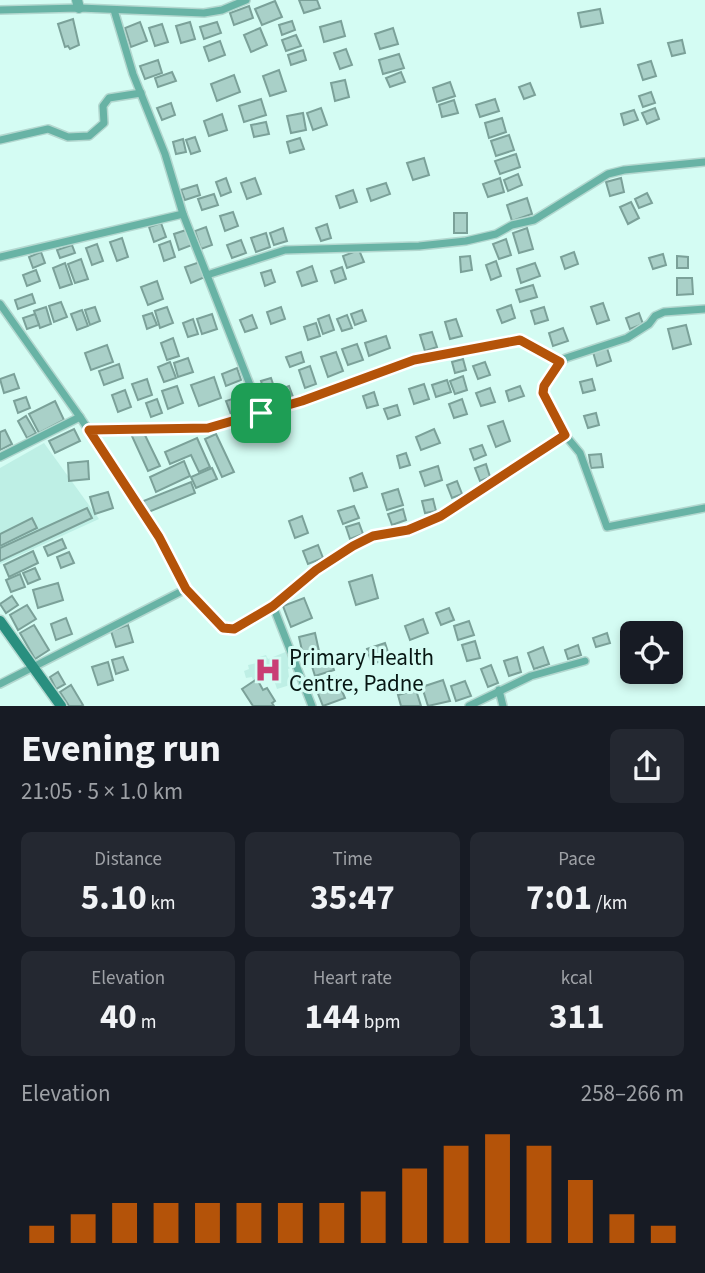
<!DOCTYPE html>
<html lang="en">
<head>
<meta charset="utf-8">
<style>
  body { margin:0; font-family:"Source Sans 3",sans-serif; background:#242831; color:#f1f3f6; height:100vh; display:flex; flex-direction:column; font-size:26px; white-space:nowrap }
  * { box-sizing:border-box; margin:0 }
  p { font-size:23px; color:#9ea1a6 }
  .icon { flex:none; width:38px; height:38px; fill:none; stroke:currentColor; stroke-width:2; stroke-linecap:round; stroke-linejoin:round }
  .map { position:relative; height:706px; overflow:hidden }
  .sheet { display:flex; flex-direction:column; background:#171b24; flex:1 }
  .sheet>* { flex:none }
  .controls { position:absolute; left:620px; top:621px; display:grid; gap:14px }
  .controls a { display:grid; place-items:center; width:63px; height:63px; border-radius:10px; background:#171b24; box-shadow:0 4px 10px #0003; font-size:35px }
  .pin { position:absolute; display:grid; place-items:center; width:60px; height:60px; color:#fff; margin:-30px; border-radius:14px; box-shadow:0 4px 10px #0006 }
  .round { display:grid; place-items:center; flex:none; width:74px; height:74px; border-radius:10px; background:#242831 }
  .headline { display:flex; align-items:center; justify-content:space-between; height:119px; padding:0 21px }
  h1 { font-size:38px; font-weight:700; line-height:52px }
  .figures { display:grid; grid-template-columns:repeat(3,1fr); gap:10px; height:119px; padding:7px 21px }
  .figures div { display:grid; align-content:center; border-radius:10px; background:#242831; text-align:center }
  .figures b { font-size:35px; font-weight:700 }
  .figures small { font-size:19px; font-weight:400 }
  .figures p { font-size:19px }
  .chart { height:196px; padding:14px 21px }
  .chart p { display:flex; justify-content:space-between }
  .chart svg { width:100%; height:126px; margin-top:7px; stroke:#b45309; stroke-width:6 }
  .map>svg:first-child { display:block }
  .built { fill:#beefe5 }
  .building { fill:#a9d0c8; stroke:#7ba199; stroke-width:2 }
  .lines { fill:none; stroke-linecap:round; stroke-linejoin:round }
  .minor-casing { stroke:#b3d7cf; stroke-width:10 }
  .tertiary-casing { stroke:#b3d7cf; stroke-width:12 }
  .secondary-casing { stroke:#b3d7cf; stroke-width:13 }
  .minor { stroke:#68b3a5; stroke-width:7 }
  .tertiary { stroke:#68b3a5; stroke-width:10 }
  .secondary { stroke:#298f7f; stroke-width:10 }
  .route-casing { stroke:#fff; stroke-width:14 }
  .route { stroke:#b45309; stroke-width:9 }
  .labels { text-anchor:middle; stroke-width:6; stroke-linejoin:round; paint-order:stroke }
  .poi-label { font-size:23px; fill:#071613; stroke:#d4fcf3; text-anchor:start }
</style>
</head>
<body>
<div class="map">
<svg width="705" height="706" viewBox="0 0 705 706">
  <rect width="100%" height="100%" fill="#d4fcf3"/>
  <g class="built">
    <polygon points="44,443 99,519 0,564 0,468"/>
    <polygon points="288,651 293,667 288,669 290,685 277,689 272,674 253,680 252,677 246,678 244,671 249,669 248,665 257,663 256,658 266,655 268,659"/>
  </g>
  <g class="building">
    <polygon points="299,0 317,0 320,8 304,13"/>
    <polygon points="275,1 282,17 262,25 255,9"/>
    <polygon points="249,6 253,18 234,25 230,13"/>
    <polygon points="600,9 603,23 581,27 578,13"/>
    <polygon points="73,19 79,45 70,49 68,46 65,47 58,24"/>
    <polygon points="292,21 295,30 282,35 279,25"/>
    <polygon points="341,21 345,36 324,42 320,27"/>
    <polygon points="140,22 147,41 131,47 125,28"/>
    <polygon points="190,22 195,39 181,43 176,26"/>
    <polygon points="217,22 221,33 204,39 200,27"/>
    <polygon points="162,24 168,42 155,46 149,28"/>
    <polygon points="260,28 267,45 251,52 244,35"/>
    <polygon points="393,28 398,44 380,49 375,34"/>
    <polygon points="296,35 301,46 286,51 282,40"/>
    <polygon points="682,40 685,53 672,56 668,43"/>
    <polygon points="220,41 225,55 209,61 204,47"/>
    <polygon points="346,49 352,65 340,69 334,53"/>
    <polygon points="303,50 306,60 291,65 288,55"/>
    <polygon points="399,54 404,68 383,74 379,60"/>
    <polygon points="158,60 162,73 145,79 140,66"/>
    <polygon points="651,61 656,76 643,80 638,65"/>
    <polygon points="279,70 286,91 270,96 263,76"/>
    <polygon points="172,72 176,81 158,87 155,78"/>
    <polygon points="401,72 405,82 390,87 386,78"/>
    <polygon points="234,75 240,92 217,101 211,84"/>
    <polygon points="345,80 349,97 335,101 331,83"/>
    <polygon points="450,82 455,96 437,102 433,88"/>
    <polygon points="530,83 535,95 524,99 519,87"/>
    <polygon points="651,92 655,103 643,107 639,96"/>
    <polygon points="261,99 266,115 244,122 239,106"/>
    <polygon points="495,99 499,111 480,117 476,105"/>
    <polygon points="454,100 458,113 442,117 439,105"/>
    <polygon points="171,103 175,115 162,120 157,108"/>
    <polygon points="321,108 327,125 313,130 307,113"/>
    <polygon points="655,108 659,119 647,124 642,113"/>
    <polygon points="634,110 638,120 624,125 621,114"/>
    <polygon points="303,113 306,130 291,133 287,116"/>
    <polygon points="222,114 227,130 209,136 204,121"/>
    <polygon points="502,118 506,132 489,138 485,123"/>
    <polygon points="266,122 269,134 254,137 251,125"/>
    <polygon points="509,135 514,150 496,156 491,141"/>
    <polygon points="195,137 200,151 191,154 186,140"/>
    <polygon points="300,138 304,149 290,153 287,142"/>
    <polygon points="183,139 186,152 176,154 173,142"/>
    <polygon points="516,154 520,167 500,174 495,161"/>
    <polygon points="424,158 429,175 413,180 407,163"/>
    <polygon points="518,174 522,185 508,191 504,180"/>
    <polygon points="226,178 231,192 221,196 216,182"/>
    <polygon points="255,178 261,194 247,199 241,183"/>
    <polygon points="500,178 504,192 488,197 483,184"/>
    <polygon points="621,178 624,192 610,196 606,182"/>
    <polygon points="386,183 390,194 371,201 367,189"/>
    <polygon points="197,185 200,195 185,200 181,190"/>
    <polygon points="353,190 357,202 340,208 336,196"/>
    <polygon points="647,193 652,203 639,208 635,199"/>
    <polygon points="214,194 218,205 202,210 198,199"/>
    <polygon points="527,198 532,214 512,221 507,205"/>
    <polygon points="631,202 639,218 628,224 620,207"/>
    <polygon points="233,212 238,226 225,231 220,216"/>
    <rect x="454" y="213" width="13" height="20"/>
    <polygon points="161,223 166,237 154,242 149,227"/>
    <polygon points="327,224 331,238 321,241 316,228"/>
    <polygon points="206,227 212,245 201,249 195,231"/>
    <polygon points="283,228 287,241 274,245 270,233"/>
    <polygon points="527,228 533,249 519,253 513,233"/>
    <polygon points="186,230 192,245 179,250 174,234"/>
    <polygon points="266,233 270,247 256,252 251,238"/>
    <polygon points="122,238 128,257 117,261 110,242"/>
    <polygon points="506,239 511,255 499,259 493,244"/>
    <polygon points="241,240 246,253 232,258 227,245"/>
    <polygon points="170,241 175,257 164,261 159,245"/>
    <polygon points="97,244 103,261 92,265 86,248"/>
    <polygon points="72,245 75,253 60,258 57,250"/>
    <polygon points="359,250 364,262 347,268 343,256"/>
    <polygon points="41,252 45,263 33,268 29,257"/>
    <polygon points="574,252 578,264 565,269 561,257"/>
    <polygon points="663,254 666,265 653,269 649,258"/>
    <polygon points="470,256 472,270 461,272 460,257"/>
    <polygon points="677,256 688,257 688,268 677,268"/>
    <polygon points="81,259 88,279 75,283 68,264"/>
    <polygon points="496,261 501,276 491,280 486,265"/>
    <polygon points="200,262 205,277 191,283 185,267"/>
    <polygon points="65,263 72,284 60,288 53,268"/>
    <polygon points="535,263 540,276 521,283 517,269"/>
    <polygon points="312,266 317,281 302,286 297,272"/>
    <polygon points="342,267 346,279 335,283 331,271"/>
    <polygon points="36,270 40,281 27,286 23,275"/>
    <polygon points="271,270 275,282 265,286 261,273"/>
    <polygon points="677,278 692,278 693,294 677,295"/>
    <polygon points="157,281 163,299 148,305 141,287"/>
    <polygon points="533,285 537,297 520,302 516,290"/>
    <polygon points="32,294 35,303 18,309 15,300"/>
    <polygon points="61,302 67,317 54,322 49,306"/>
    <polygon points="603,303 609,320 597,324 591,307"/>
    <polygon points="511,305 515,318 502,323 497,310"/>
    <polygon points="46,307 51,324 40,328 34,311"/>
    <polygon points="95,307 100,321 90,325 85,310"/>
    <polygon points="167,307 173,323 160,328 155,311"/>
    <polygon points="281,307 285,319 271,324 267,312"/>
    <polygon points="544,307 548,320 535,324 531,311"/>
    <polygon points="82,310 88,326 77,330 71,314"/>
    <polygon points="362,310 366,321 355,325 351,314"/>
    <polygon points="152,313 157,325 147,329 143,316"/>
    <polygon points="639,313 643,324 630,329 626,318"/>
    <polygon points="35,314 39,325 27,329 23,318"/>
    <polygon points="212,314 217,329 202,334 197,319"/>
    <polygon points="252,315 257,328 245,332 240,320"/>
    <polygon points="329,315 334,330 323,334 318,319"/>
    <polygon points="347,315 352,328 342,331 337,319"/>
    <polygon points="193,319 198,334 188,337 183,323"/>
    <polygon points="456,319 462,336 450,339 445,322"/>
    <polygon points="316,323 320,336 308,340 304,327"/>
    <polygon points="686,325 691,344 673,349 668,329"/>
    <polygon points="563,328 568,341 553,346 549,333"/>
    <polygon points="432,332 437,347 425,351 420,335"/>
    <polygon points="386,336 390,348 369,356 365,343"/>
    <polygon points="173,338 179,356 167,360 161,343"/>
    <polygon points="357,344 363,360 348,365 342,349"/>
    <polygon points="107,345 113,362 91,370 85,353"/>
    <polygon points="607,348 611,361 597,366 593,352"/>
    <polygon points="301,352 304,362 290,367 286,357"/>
    <polygon points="336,352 343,371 328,377 321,357"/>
    <polygon points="188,358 193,372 178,377 174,363"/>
    <polygon points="463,359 466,370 455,373 452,362"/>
    <polygon points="170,362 176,378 164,382 158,367"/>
    <polygon points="485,362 490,375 478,379 473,366"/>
    <polygon points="119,364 123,378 104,385 99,371"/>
    <polygon points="310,366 316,384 305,388 299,370"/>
    <polygon points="237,368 241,380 226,386 222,374"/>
    <polygon points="14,374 19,388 4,393 0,379"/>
    <polygon points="463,376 467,390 455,394 450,381"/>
    <polygon points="214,377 221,398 199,406 191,385"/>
    <polygon points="271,378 275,390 265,394 261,381"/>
    <polygon points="147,379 152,395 138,400 132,384"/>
    <polygon points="592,379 595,390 583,393 580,382"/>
    <polygon points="447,380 451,392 436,397 432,385"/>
    <polygon points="424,384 429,399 414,404 409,389"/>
    <polygon points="177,386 183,403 168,409 162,391"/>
    <polygon points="289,386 293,397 282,401 278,390"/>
    <polygon points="520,386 524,396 509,401 506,391"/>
    <polygon points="490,388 495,402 481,406 476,393"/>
    <polygon points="125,390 131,407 118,412 112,395"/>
    <polygon points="374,392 378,405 367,408 363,396"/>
    <polygon points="26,397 30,408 18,413 14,401"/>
    <polygon points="238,397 243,413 232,417 226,401"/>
    <polygon points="157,399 162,413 151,417 146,403"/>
    <polygon points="462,399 467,414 454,418 449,404"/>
    <polygon points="55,401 64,420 39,433 29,414"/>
    <polygon points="397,405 400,415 388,419 384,409"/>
    <polygon points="596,413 599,425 588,428 584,416"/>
    <polygon points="26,416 36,433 27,438 18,421"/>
    <polygon points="503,421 510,441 496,447 488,426"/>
    <polygon points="74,429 80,441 55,453 49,441"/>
    <polygon points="142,429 160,466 148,471 131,434"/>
    <polygon points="434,429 440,443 421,450 416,437"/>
    <polygon points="5,430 12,444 0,450 0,432"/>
    <polygon points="216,434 234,472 222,477 205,439"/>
    <polygon points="197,438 210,467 199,472 191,455 170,464 165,452"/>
    <polygon points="482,445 486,455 474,460 470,449"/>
    <polygon points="406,453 410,465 400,468 397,456"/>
    <polygon points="601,454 603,467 591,468 589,455"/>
    <polygon points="88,461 89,479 69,481 68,463"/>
    <polygon points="184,461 190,476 156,492 150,477"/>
    <polygon points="486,464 490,477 480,481 475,468"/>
    <polygon points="438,466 442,480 425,486 420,472"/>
    <polygon points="212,468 217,479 196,488 191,477"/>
    <polygon points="362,473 367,487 354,491 350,478"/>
    <polygon points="457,481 462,494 452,498 447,485"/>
    <polygon points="191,482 195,493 146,513 141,502"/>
    <polygon points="398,489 403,505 387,510 382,494"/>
    <polygon points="108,492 113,508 95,514 90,497"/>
    <polygon points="433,499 436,511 425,513 422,501"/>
    <polygon points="354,506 359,518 343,524 338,511"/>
    <polygon points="87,508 92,518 0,561 0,548"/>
    <polygon points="403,509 406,520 392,525 388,514"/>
    <polygon points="302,516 308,533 295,538 289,521"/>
    <polygon points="32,518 37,528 0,546 0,534"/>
    <polygon points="359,523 363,534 350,539 346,527"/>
    <polygon points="62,539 66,548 48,556 44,547"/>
    <polygon points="318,545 323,558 308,564 303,551"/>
    <polygon points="33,551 38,563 9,577 4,565"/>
    <polygon points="69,552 74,563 61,568 57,557"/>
    <polygon points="35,568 40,579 28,584 23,573"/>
    <polygon points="20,574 25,587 11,592 6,580"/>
    <polygon points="372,575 378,598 356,605 349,582"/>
    <polygon points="58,583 63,600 38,608 33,590"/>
    <polygon points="12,596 18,605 6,613 0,604"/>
    <polygon points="304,598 312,618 291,627 283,606"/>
    <polygon points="27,605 36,619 18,630 10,615"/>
    <polygon points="449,608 454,620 441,625 436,613"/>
    <polygon points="66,618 72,634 56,640 51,624"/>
    <polygon points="423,619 428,633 410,640 405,626"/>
    <polygon points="469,621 474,635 458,640 454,626"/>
    <polygon points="34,625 49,650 35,659 20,633"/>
    <polygon points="128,625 133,642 116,647 111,631"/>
    <polygon points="315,633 319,651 303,655 299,637"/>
    <polygon points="607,633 610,643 596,647 593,638"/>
    <polygon points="475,641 480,658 467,661 462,645"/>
    <polygon points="385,643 390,658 372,664 367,649"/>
    <polygon points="578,645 581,655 568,659 565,650"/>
    <polygon points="543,647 549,664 534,669 528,653"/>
    <polygon points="329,654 334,670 315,676 310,660"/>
    <polygon points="123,657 128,670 116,674 112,660"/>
    <polygon points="517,657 521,672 509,676 504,661"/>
    <polygon points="108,662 113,680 98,685 92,667"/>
    <polygon points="491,665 498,683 488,687 481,669"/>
    <polygon points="58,672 65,684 56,689 50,677"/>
    <polygon points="336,677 345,698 323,706 315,686"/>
    <polygon points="257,679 263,690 267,688 275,701 272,703 274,706 253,706 242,689"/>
    <polygon points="443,680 450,701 428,706 422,687"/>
    <polygon points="465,681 471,696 456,701 451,686"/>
    <polygon points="71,685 83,705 81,706 69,706 60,692"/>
    <polygon points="416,690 421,706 401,706 398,695"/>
  </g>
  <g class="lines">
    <defs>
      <g id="minor">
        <polyline points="0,10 79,8 204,13 222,10 246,0"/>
        <polyline points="114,10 133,74 165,154 183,214 261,413"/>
        <polyline points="0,140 48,129 68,137 89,136 104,123 103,106 109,98 141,93"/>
        <polyline points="0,257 183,214"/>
        <polyline points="207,275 285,250 419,246 466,241 496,234 512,225 534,220 608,174 624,170 705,162"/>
        <polyline points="0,304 80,417 159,537 186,589 223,628 234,629 273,606 316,570 353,546 373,536 408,530 441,516 565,435 543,393 544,386 560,362 566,358 627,338 649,324 655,316 664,312 705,309"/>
        <polyline points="89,430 208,428 302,401 414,360 520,340 560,362"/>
        <polyline points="565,435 580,453 607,527 705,508"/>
        <polyline points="0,457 80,417"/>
        <polyline points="273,606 312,706"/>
        <polyline points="0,684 186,589"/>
        <polyline points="499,690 503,706"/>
        <polyline points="469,706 531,676 585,661"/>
      </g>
      <polyline id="tertiary" points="77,0 79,8"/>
      <polyline id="secondary" points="0,621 61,706"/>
    </defs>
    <use href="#minor" class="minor-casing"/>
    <use href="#tertiary" class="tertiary-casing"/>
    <use href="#secondary" class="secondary-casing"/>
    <use href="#minor" class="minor"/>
    <use href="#tertiary" class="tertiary"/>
    <use href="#secondary" class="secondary"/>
  </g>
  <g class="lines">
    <defs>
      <polygon id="route" points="520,340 560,362 544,386 543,393 565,435 441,516 408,530 373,536 353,546 316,570 273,606 234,629 223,628 186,589 159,537 89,430 208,428 302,401 414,360"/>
    </defs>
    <use href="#route" class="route-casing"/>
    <use href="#route" class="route"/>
  </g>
  <defs>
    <symbol id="hospital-bare" viewBox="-9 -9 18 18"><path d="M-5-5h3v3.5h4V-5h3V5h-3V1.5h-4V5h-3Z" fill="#c93e74" stroke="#d4fcf3" stroke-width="2.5" paint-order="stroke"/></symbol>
  </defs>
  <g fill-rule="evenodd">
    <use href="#hospital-bare" x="249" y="651" width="38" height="38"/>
  </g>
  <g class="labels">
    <g class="poi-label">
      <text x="289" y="665">Primary Health<tspan x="289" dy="26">Centre, Padne</tspan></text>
    </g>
  </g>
</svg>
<div class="controls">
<a><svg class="icon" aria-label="locate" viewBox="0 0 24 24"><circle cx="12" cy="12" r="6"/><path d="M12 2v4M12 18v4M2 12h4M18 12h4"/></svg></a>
</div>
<div class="pin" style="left:261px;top:413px;background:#1e9e55"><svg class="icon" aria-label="arrive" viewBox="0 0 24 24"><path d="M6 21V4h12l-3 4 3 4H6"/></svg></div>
</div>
<section class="sheet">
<div class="headline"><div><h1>Evening run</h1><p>21:05 · 5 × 1.0 km</p></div><a class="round"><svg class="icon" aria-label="share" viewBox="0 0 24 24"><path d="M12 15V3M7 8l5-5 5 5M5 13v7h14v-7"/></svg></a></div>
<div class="figures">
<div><p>Distance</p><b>5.10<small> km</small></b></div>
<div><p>Time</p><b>35:47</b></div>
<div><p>Pace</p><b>7:01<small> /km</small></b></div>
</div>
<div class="figures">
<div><p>Elevation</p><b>40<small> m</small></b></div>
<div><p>Heart rate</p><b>144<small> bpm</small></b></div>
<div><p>kcal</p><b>311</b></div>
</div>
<div class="chart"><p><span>Elevation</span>258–266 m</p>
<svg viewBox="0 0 160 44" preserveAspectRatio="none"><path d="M5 44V38M15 44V34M25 44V30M35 44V30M45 44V30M55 44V30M65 44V30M75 44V30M85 44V26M95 44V18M105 44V10M115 44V6M125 44V10M135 44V22M145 44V34M155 44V38"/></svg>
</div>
</section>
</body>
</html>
